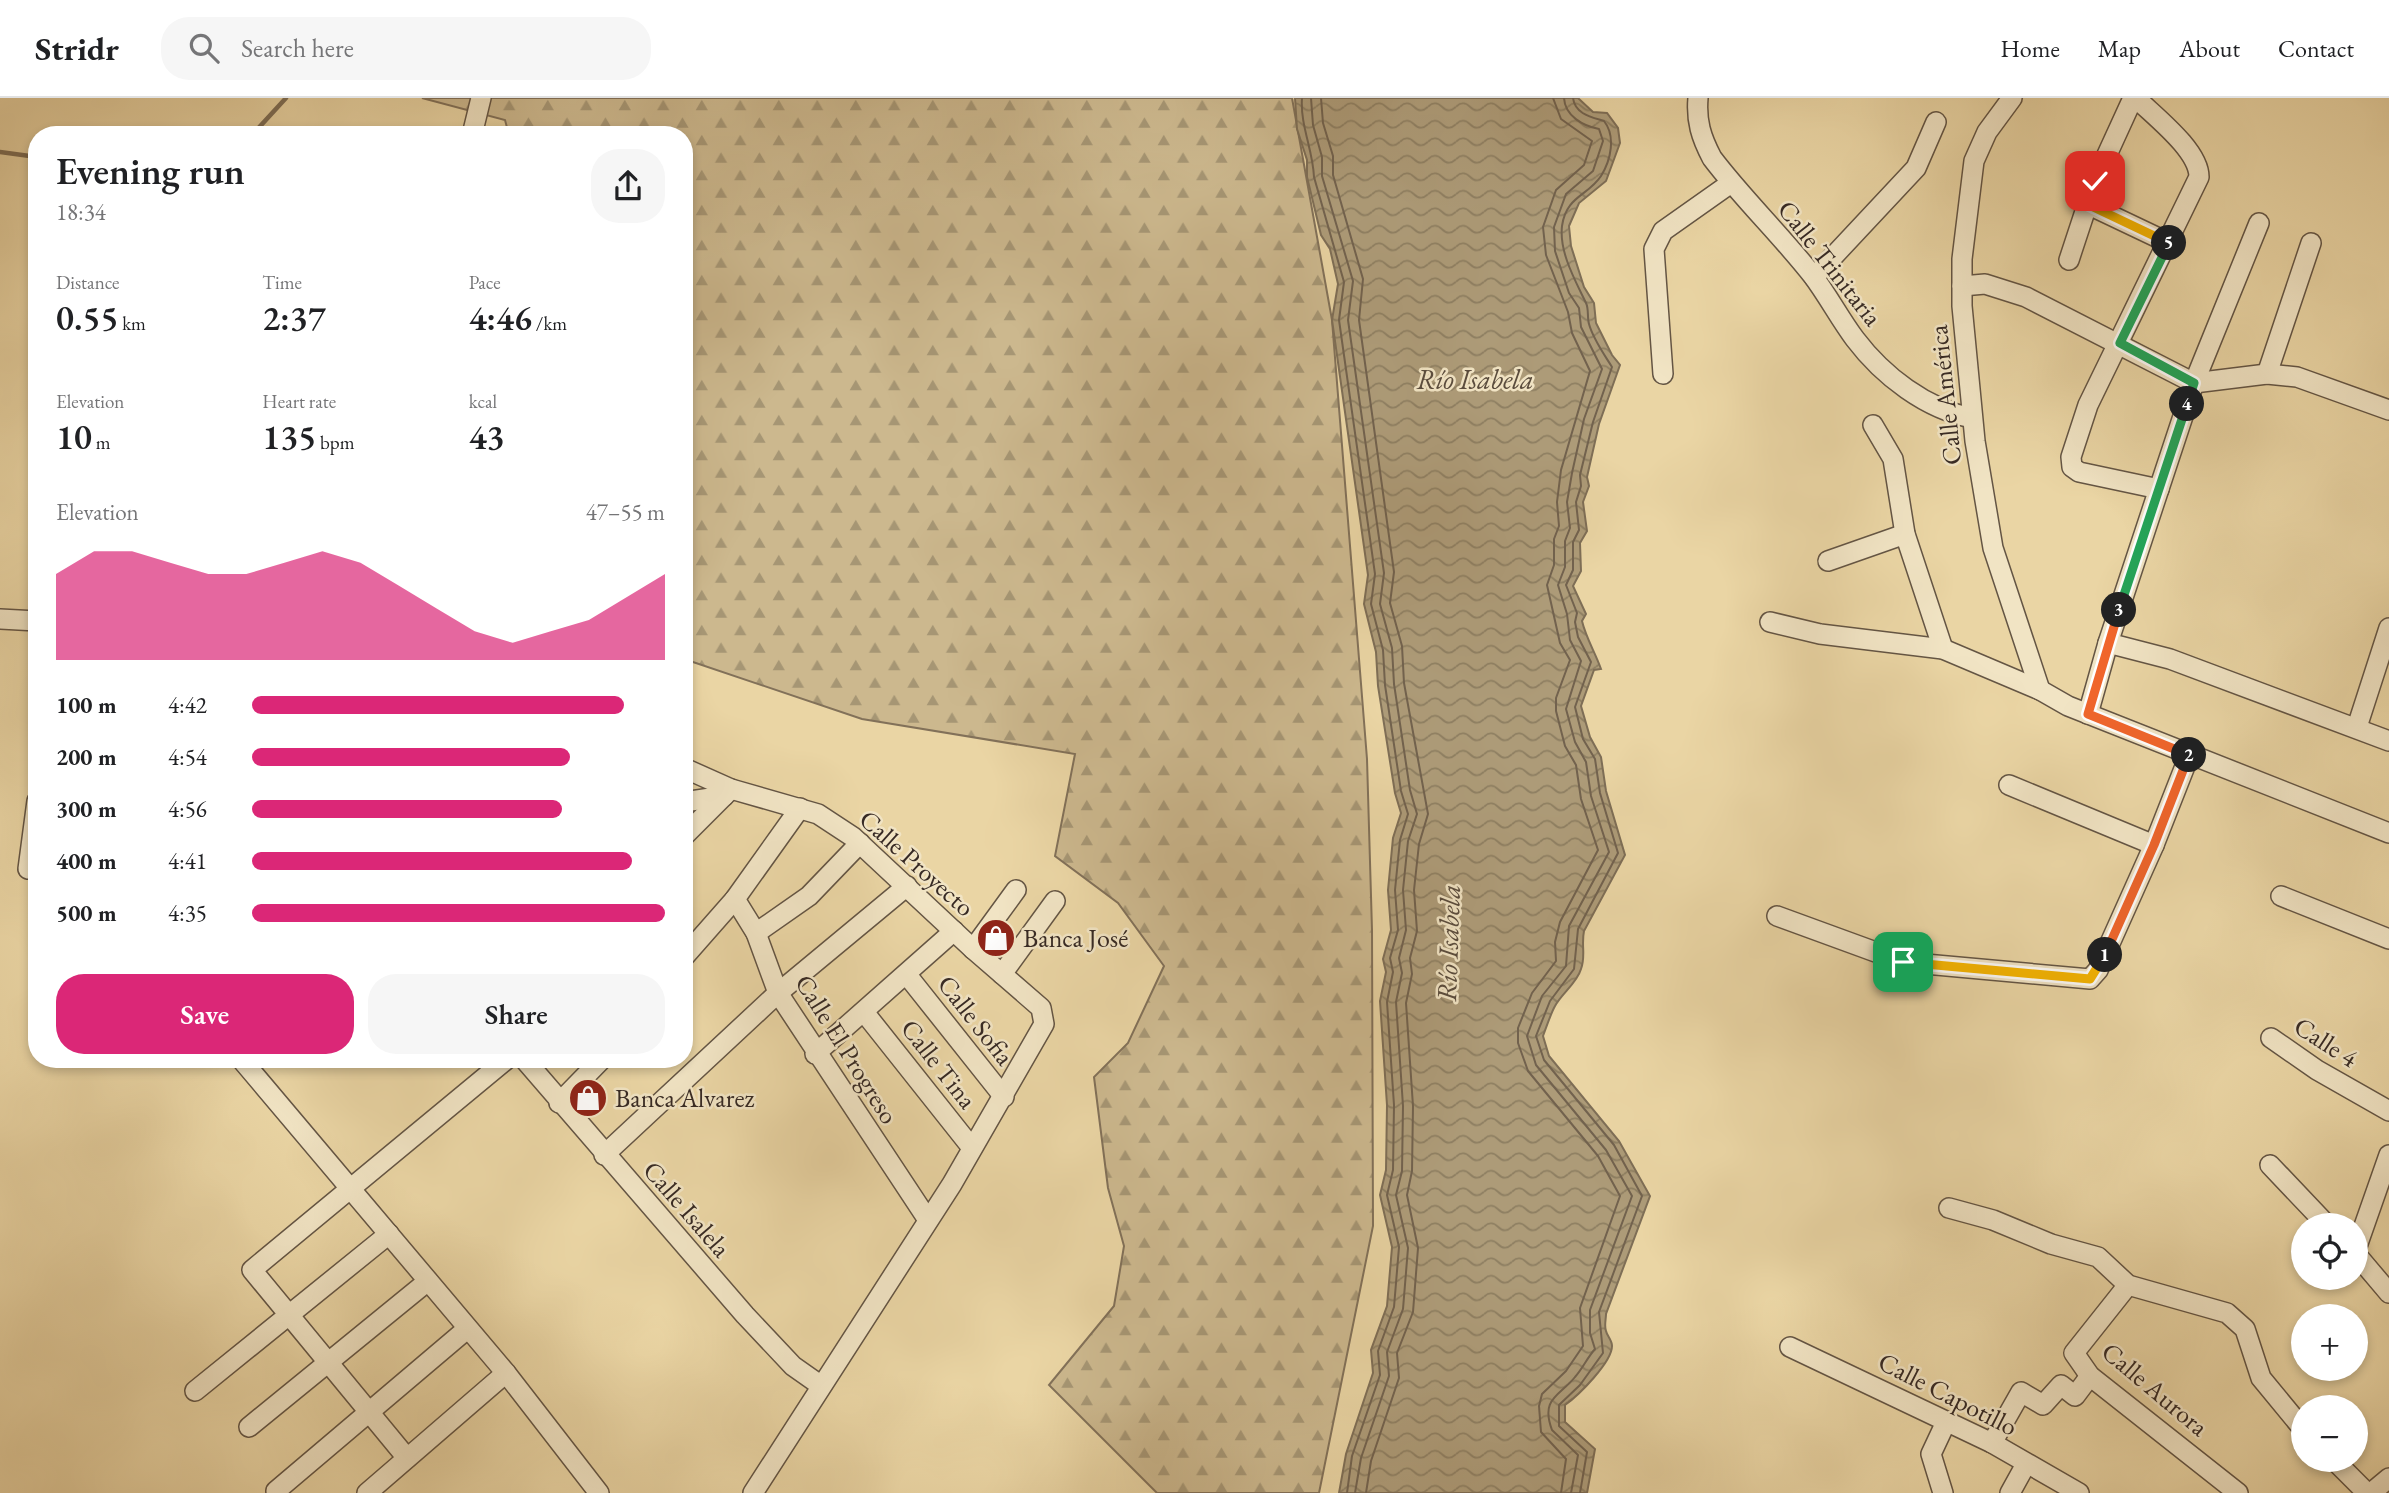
<!DOCTYPE html>
<html lang="en">
<head>
<meta charset="utf-8">
<style>
  body { margin:0; font-family:"EB Garamond",serif; background:#f6f6f6; color:#202124; height:100vh; display:flex; flex-direction:column; font-size:26px; white-space:nowrap }
  * { box-sizing:border-box; margin:0 }
  p { font-size:23px; color:#757577 }
  .icon { flex:none; width:38px; height:38px; fill:none; stroke:currentColor; stroke-width:2; stroke-linecap:round; stroke-linejoin:round }
  .map { position:relative; flex:1; overflow:hidden }
  .side { position:absolute; left:28px; top:28px; width:665px; height:942px; display:flex; flex-direction:column; background:#fff; border-radius:28px; box-shadow:0 4px 10px #0003 }
  .side>* { flex:none }
  .tools { position:absolute; left:2291px; top:1115px; display:grid; gap:14px }
  .tools a { display:grid; place-items:center; width:77px; height:77px; border-radius:50%; background:#fff; box-shadow:0 4px 10px #0003; font-size:35px }
  .pin { position:absolute; display:grid; place-items:center; width:60px; height:60px; color:#fff; margin:-30px; border-radius:14px; box-shadow:0 4px 10px #0006 }
  .km { position:absolute; width:35px; height:35px; margin:-18px; border-radius:50%; background:#222; color:#fff; font-size:19px; line-height:35px; text-align:center }
  .round { display:grid; place-items:center; flex:none; width:74px; height:74px; border-radius:28px; background:#f6f6f6 }
  .headline { display:flex; align-items:center; justify-content:space-between; height:119px; padding:0 28px }
  h1 { font-size:38px; font-weight:600; line-height:52px }
  .figures { display:grid; grid-template-columns:repeat(3,1fr); gap:10px; height:119px; padding:7px 28px }
  .figures div { display:grid; align-content:center }
  .figures b { font-size:35px; font-weight:600 }
  .figures small { font-size:19px; font-weight:400 }
  .figures p { font-size:19px }
  .chart { height:196px; padding:14px 28px }
  .chart p { display:flex; justify-content:space-between }
  .chart svg { width:100%; height:126px; margin-top:7px; fill:#db2777; opacity:.7 }
  .primary-button { display:flex; gap:14px; margin-top:auto; padding:14px 28px }
  .primary-button a { flex:1; height:80px; border-radius:28px; background:#db2777; color:#fff; font-size:28px; font-weight:600; line-height:80px; text-align:center }
  .primary-button a+a { background:#f6f6f6; color:#202124 }
  ul { padding:0 28px; list-style:none; font-size:23px }
  li { display:grid; grid-template-columns:112px 84px 1fr; align-items:center; height:52px }
  li i { height:18px; border-radius:9px; background:#db2777 }
  header { display:flex; align-items:center; gap:42px; box-sizing:border-box; height:98px; padding:0 35px; background:#fff; border-bottom:2px solid #e0e0e0 }
  header strong { font-size:33px }
  nav { display:flex; gap:38px; margin-inline-start:auto; font-size:24px }
  .search { width:490px; height:63px; background:#f6f6f6; display:flex; align-items:center; gap:18px; box-sizing:border-box; padding:0 24px; border-radius:28px; color:#757577; font-size:26px }
  .map>svg:first-child { display:block }
  .forest { fill:url(#forest-firs); stroke:#827159; stroke-width:2 }
  .water { fill:url(#water-waves); stroke:#7e6e56; stroke-width:2 }
  .lines { fill:none; stroke-linecap:round; stroke-linejoin:round }
  .shore { stroke:#72624e; stroke-width:2 }
  .stream { stroke:#7e6e56; stroke-width:4.5 }
  .minor-casing { stroke:#645544; stroke-width:22 }
  .minor { stroke:#f1e4c4; stroke-width:19 }
  .split-1-casing { stroke:#fff; stroke-width:14 }
  .split-2-casing { stroke:#fff; stroke-width:14 }
  .split-3-casing { stroke:#fff; stroke-width:14 }
  .split-4-casing { stroke:#fff; stroke-width:14 }
  .split-5-casing { stroke:#fff; stroke-width:14 }
  .split-6-casing { stroke:#fff; stroke-width:14 }
  .split-1 { stroke:#f5b400; stroke-width:9 }
  .split-2 { stroke:#f0652b; stroke-width:9 }
  .split-3 { stroke:#f0652b; stroke-width:9 }
  .split-4 { stroke:#22a559; stroke-width:9 }
  .split-5 { stroke:#22a559; stroke-width:9 }
  .split-6 { stroke:#f5b400; stroke-width:9 }
  .labels { text-anchor:middle; stroke-width:5; stroke-linejoin:round; paint-order:stroke }
  .street-label { font-size:26px; fill:#372a24; stroke:#f1e4c4 }
  .poi-label { font-size:26px; fill:#372a24; stroke:#f1e4c4; text-anchor:start }
  .water-label { font-size:28px; font-style:italic; fill:#5a4c3d; stroke:#f1e4c4 }
</style>
</head>
<body>
<header>
<strong>Stridr</strong>
<div class="search"><svg class="icon" aria-label="search" viewBox="0 0 24 24"><circle cx="10" cy="10" r="6"/><path d="M15 15l6 6"/></svg>Search here</div>
<nav><a>Home</a><a>Map</a><a>About</a><a>Contact</a></nav>
</header>
<div class="map">
<svg width="2389" height="1395" viewBox="0 0 2389 1395">
  <defs>
    <pattern id="forest-firs" width="22" height="20" patternUnits="userSpaceOnUse" patternTransform="scale(1.75)"><rect width="22" height="20" fill="#ccb88e"/><path d="M5 1l3.5 6h-7zM16 11l3.5 6h-7z" fill="#a69674"/></pattern>
    <pattern id="water-waves" width="16" height="10" patternUnits="userSpaceOnUse" patternTransform="scale(1.75)"><rect width="16" height="10" fill="#ad9b78"/><path d="M0 5q4-4 8 0t8 0" fill="none" stroke="#8e7f62"/></pattern>
  </defs>
  <rect width="100%" height="100%" fill="#ead5a4"/>
  <filter id="stains"><feTurbulence type="fractalNoise" baseFrequency=".00286" numOctaves="4"/><feColorMatrix values="0 0 0 0 .2 0 0 0 0 .09 0 0 0 0 .02 0 0 0 .5 -.17"/></filter>
  <radialGradient id="worn" r=".72"><stop offset=".6" stop-color="#630" stop-opacity="0"/><stop offset="1" stop-color="#630" stop-opacity=".3"/></radialGradient>
  <polygon class="forest" points="422,0 1292,0 1332,222 1367,661 1372,832 1373,1128 1319,1395 1157,1395 1049,1287 1114,1208 1124,1148 1108,1090 1094,979 1128,945 1164,868 1118,805 1055,758 1075,656 862,621 684,561 684,37 509,37 505,22"/>
  <path class="water" d="M1295,0H1578L1593,14L1607,15L1618,30L1620,45L1606,83L1579,105L1569,128L1571,148L1584,189L1594,205L1596,225L1612,257L1620,267L1599,326L1587,379L1589,388L1583,404L1587,433L1580,445L1581,473L1573,488L1586,516L1582,523C1586,540 1595,554 1601,571L1594,572L1581,608L1590,639L1601,659L1606,693L1625,757L1584,833C1581,847 1586,858 1581,871C1577,885 1562,895 1555,908C1551,915 1546,930 1543,938L1549,958L1619,1043L1650,1098L1606,1216C1606,1221 1604,1228 1606,1233C1607,1238 1612,1242 1612,1248C1612,1264 1579,1297 1565,1307V1324L1595,1351L1587,1395H1339L1346,1356L1373,1275L1371,1252L1387,1208L1392,1149L1380,1097L1386,1072L1387,1007L1380,903L1386,874L1383,861L1391,832L1388,792L1393,740L1401,715L1395,695L1378,588L1376,554L1364,506L1368,477L1332,222L1338,186L1330,151L1321,137L1307,79V62L1297,31Z"/>
  <g class="lines">
    <g class="shore">
      <path d="M1302,0C1300,27 1313,52 1314,79L1344,184L1339,222L1375,476L1371,506L1383,552L1385,587L1401,693L1408,716L1400,742L1395,792L1398,832L1390,860L1393,874L1387,904L1394,1007L1393,1072L1387,1097L1399,1149L1394,1209L1378,1253L1380,1277L1352,1358L1347,1395"/>
      <polyline points="1311,0 1313,27 1322,59 1322,78 1353,183 1348,222 1384,475 1380,506 1392,550 1394,586 1410,692 1417,716 1408,743 1403,792 1406,832 1399,860 1402,875 1396,904 1403,1008 1402,1073 1396,1097 1408,1150 1403,1211 1387,1254 1389,1278 1361,1360 1355,1395"/>
      <polyline points="1321,0 1323,25 1333,58 1333,77 1363,181 1359,222 1394,474 1390,505 1402,548 1404,585 1428,716 1419,746 1414,792 1417,833 1410,860 1412,876 1406,905 1413,1008 1412,1073 1407,1097 1418,1150 1413,1214 1397,1255 1399,1280 1371,1363 1366,1395"/>
      <polyline points="1553,0 1561,21 1592,43 1584,67 1556,92 1543,129 1546,157 1568,214 1572,235 1590,273 1561,372 1557,404 1559,428 1554,441 1554,467 1547,487 1560,545 1570,562 1556,600 1556,613 1565,648 1576,667 1581,701 1598,752 1560,824 1555,844 1556,863 1532,895 1518,930 1518,945 1528,973 1598,1058 1620,1098 1580,1210 1583,1248 1566,1273 1542,1296 1539,1308 1541,1334 1566,1361 1561,1395"/>
      <path d="M1564,0C1565,18 1583,28 1599,31L1603,43L1593,73L1566,96L1554,129L1555,153L1569,195L1579,210L1581,229L1602,271L1584,321L1572,375L1567,404L1570,430L1565,443V469L1558,487L1567,516L1570,542L1581,563L1566,611L1575,644L1586,664L1591,698L1609,754L1569,828L1566,868L1542,898L1527,938L1536,967L1606,1052L1632,1098L1590,1212V1235L1595,1251C1587,1260 1583,1270 1575,1279C1560,1298 1540,1300 1552,1332L1578,1357L1571,1395"/>
      <path d="M1573,0C1575,16 1591,19 1604,23C1616,38 1611,62 1601,78C1588,98 1566,98 1562,128C1559,154 1575,182 1586,205C1589,211 1587,219 1589,226C1593,241 1604,256 1612,269L1593,324L1580,377L1581,388L1576,404L1579,432L1573,444V472L1566,487L1577,515L1575,524L1578,539L1591,564L1575,609L1583,641L1595,661L1600,695L1618,755L1578,831L1574,871L1550,903L1536,938L1544,962L1614,1047L1642,1098L1599,1214L1603,1255L1580,1287L1559,1307V1328L1587,1354L1580,1395"/>
    </g>
    <g class="stream">
      <polyline points="252,37 286,0"/>
      <polyline points="0,54 37,59"/>
    </g>
    <defs>
      <g id="minor">
        <path d="M1698,0C1696,23 1701,39 1712,60C1743,101 1781,137 1813,178C1828,198 1840,221 1855,241C1883,278 1926,311 1972,320"/>
        <polyline points="2012,0 1987,34 1974,63 1962,161 1962,208 1975,343 1993,450 2040,592"/>
        <path d="M2136,0C2154,18 2199,52 2199,79L2088,307L2071,359L2072,369L2079,374L2159,391"/>
        <polyline points="472,37 481,0"/>
        <polyline points="2087,106 2169,145"/>
        <polyline points="2069,162 2095,83 2133,0"/>
        <polyline points="1814,179 1916,70 1936,24"/>
        <polyline points="1962,188 1985,186 2026,199 2194,285 2267,276 2297,279 2389,312"/>
        <polyline points="1663,276 1654,151 1663,133 1731,85"/>
        <polyline points="2267,276 2311,145"/>
        <polyline points="1873,327 1893,361 1905,436 1943,551"/>
        <polyline points="1828,463 1905,436"/>
        <polyline points="0,521 37,523"/>
        <polyline points="1770,524 1820,536 1943,551 2040,592 2068,608 2389,735"/>
        <polyline points="2108,545 2170,561 2389,643"/>
        <polyline points="2088,616 2108,545 2194,285 2259,125"/>
        <polyline points="2357,629 2389,530"/>
        <polyline points="684,670 731,691 818,716 853,739 973,851 1041,910 1044,926 952,1086 753,1395"/>
        <polyline points="2009,687 2154,747"/>
        <polyline points="684,704 724,698"/>
        <polyline points="684,738 731,691"/>
        <polyline points="28,771 37,703"/>
        <polyline points="2281,798 2389,841"/>
        <polyline points="735,801 756,835 778,895 928,1122"/>
        <polyline points="1777,818 1903,864 2090,881 2098,872 2154,747 2189,658"/>
        <polyline points="756,835 809,798 860,745"/>
        <polyline points="973,851 1016,792"/>
        <polyline points="684,859 735,801 800,710"/>
        <polyline points="1002,876 1055,803"/>
        <polyline points="907,877 1004,999"/>
        <polyline points="864,914 972,1050"/>
        <polyline points="2271,940 2317,972 2389,1013"/>
        <polyline points="815,956 954,833"/>
        <polyline points="241,961 506,1275 599,1395"/>
        <polyline points="524,961 745,1217 793,1268 820,1287"/>
        <polyline points="559,1005 602,961"/>
        <polyline points="604,1057 778,895 907,788"/>
        <polyline points="2270,1067 2327,1127"/>
        <polyline points="1949,1110 1993,1122 2051,1146 2098,1159 2128,1187 2227,1215 2245,1231 2261,1280 2303,1331"/>
        <polyline points="2356,1151 2389,1057"/>
        <polyline points="2356,1156 2389,1195"/>
        <polyline points="2128,1187 2074,1255 2090,1278 2238,1395"/>
        <polyline points="1790,1249 1992,1345 2079,1395"/>
        <polyline points="195,1293 389,1136"/>
        <polyline points="249,1329 428,1183"/>
        <polyline points="1992,1345 2021,1294 2043,1307 2061,1287 2075,1298 2090,1278"/>
        <polyline points="407,1360 252,1172 507,961"/>
        <polyline points="2334,1362 2367,1395"/>
        <polyline points="276,1393 467,1231"/>
        <polyline points="367,1395 506,1275"/>
        <polyline points="1943,1395 1931,1356 1946,1324"/>
        <polyline points="2010,1395 2026,1366"/>
        <polyline points="2371,1395 2389,1380"/>
      </g>
    </defs>
    <use href="#minor" class="minor-casing"/>
    <use href="#minor" class="minor"/>
  </g>
  <g class="lines">
    <defs>
      <polyline id="split-1" points="1903,864 2090,881 2105,857"/>
      <polyline id="split-2" points="2105,857 2154,747 2189,657"/>
      <polyline id="split-3" points="2119,512 2088,616 2189,657"/>
      <polyline id="split-4" points="2119,512 2187,306"/>
      <polyline id="split-5" points="2169,145 2120,245 2194,285 2187,306"/>
      <polyline id="split-6" points="2095,83 2087,106 2169,145"/>
    </defs>
    <use href="#split-1" class="split-1-casing"/>
    <use href="#split-2" class="split-2-casing"/>
    <use href="#split-3" class="split-3-casing"/>
    <use href="#split-4" class="split-4-casing"/>
    <use href="#split-5" class="split-5-casing"/>
    <use href="#split-6" class="split-6-casing"/>
    <use href="#split-1" class="split-1"/>
    <use href="#split-2" class="split-2"/>
    <use href="#split-3" class="split-3"/>
    <use href="#split-4" class="split-4"/>
    <use href="#split-5" class="split-5"/>
    <use href="#split-6" class="split-6"/>
  </g>
  <defs>
    <symbol id="shop-disc" viewBox="-11 -11 22 22"><circle r="9.5" fill="#8f2418" stroke="#f1e4c4"/><path d="M-5-2.5h2.3a2.7 3.5 0 0 1 5.4 0H5L5.5 6h-11ZM-1.5-2.5h3a1.5 2.3 0 0 0-3 0Z" fill="#fff"/></symbol>
  </defs>
  <g fill-rule="evenodd">
    <use href="#shop-disc" x="974" y="818" width="44" height="44"/>
    <use href="#shop-disc" x="566" y="978" width="44" height="44"/>
  </g>
  <g class="labels">
    <g class="street-label">
      <text transform="translate(1830 165) rotate(52)" y="9">Calle Trinitaria</text>
      <text transform="translate(1945 297) rotate(-96)" y="9">Calle América</text>
      <text transform="translate(917 765) rotate(42)" y="9">Calle Proyecto</text>
      <text transform="translate(976 922) rotate(52)" y="9">Calle Sofia</text>
      <text transform="translate(2326 944) rotate(33)" y="9">Calle 4</text>
      <text transform="translate(847 951) rotate(58)" y="9">Calle El Progreso</text>
      <text transform="translate(939 966) rotate(52)" y="9">Calle Tina</text>
      <text transform="translate(687 1111) rotate(49)" y="9">Calle Isalela</text>
      <text transform="translate(2155 1291) rotate(40)" y="9">Calle Aurora</text>
      <text transform="translate(1948 1296) rotate(27)" y="9">Calle Capotillo</text>
    </g>
    <g class="poi-label">
      <text x="1023" y="849">Banca José</text>
      <text x="615" y="1009">Banca Alvarez</text>
    </g>
    <g class="water-label">
      <text x="1475" y="291">Río Isabela</text>
      <text transform="translate(1448 845) rotate(-88)" y="10">Río Isabela</text>
    </g>
  </g>
  <rect width="100%" height="100%" filter="url(#stains)"/>
  <rect width="100%" height="100%" fill="url(#worn)"/>
</svg>
<div class="tools">
<a><svg class="icon" aria-label="locate" viewBox="0 0 24 24"><circle cx="12" cy="12" r="6"/><path d="M12 2v4M12 18v4M2 12h4M18 12h4"/></svg></a>
<a>+</a>
<a>−</a>
</div>
<div class="pin" style="left:1903px;top:864px;background:#1e9e55"><svg class="icon" aria-label="arrive" viewBox="0 0 24 24"><path d="M6 21V4h12l-3 4 3 4H6"/></svg></div>
<div class="pin" style="left:2095px;top:83px;background:#d93025"><svg class="icon" aria-label="check" viewBox="0 0 24 24"><path d="M5 12l5 5 9-10"/></svg></div>
<b class="km" style="left:2105px;top:857px">1</b>
<b class="km" style="left:2189px;top:657px">2</b>
<b class="km" style="left:2119px;top:512px">3</b>
<b class="km" style="left:2187px;top:306px">4</b>
<b class="km" style="left:2169px;top:145px">5</b>
<section class="side">
<div class="headline"><div><h1>Evening run</h1><p>18:34</p></div><a class="round"><svg class="icon" aria-label="share" viewBox="0 0 24 24"><path d="M12 15V3M7 8l5-5 5 5M5 13v7h14v-7"/></svg></a></div>
<div class="figures">
<div><p>Distance</p><b>0.55<small> km</small></b></div>
<div><p>Time</p><b>2:37</b></div>
<div><p>Pace</p><b>4:46<small> /km</small></b></div>
</div>
<div class="figures">
<div><p>Elevation</p><b>10<small> m</small></b></div>
<div><p>Heart rate</p><b>135<small> bpm</small></b></div>
<div><p>kcal</p><b>43</b></div>
</div>
<div class="chart"><p><span>Elevation</span>47–55 m</p>
<svg viewBox="0 0 160 44" preserveAspectRatio="none"><path d="M0 44V14L10 6L20 6L30 10L40 14L50 14L60 10L70 6L80 10L90 18L100 26L110 34L120 38L130 34L140 30L150 22L160 14V44z"/></svg>
</div>
<ul>
<li><b>100 m</b>4:42<i style="width:90%"></i></li>
<li><b>200 m</b>4:54<i style="width:77%"></i></li>
<li><b>300 m</b>4:56<i style="width:75%"></i></li>
<li><b>400 m</b>4:41<i style="width:92%"></i></li>
<li><b>500 m</b>4:35<i style="width:100%"></i></li>
</ul>
<div class="primary-button"><a>Save</a><a>Share</a></div>
</section>
</div>
</body>
</html>
